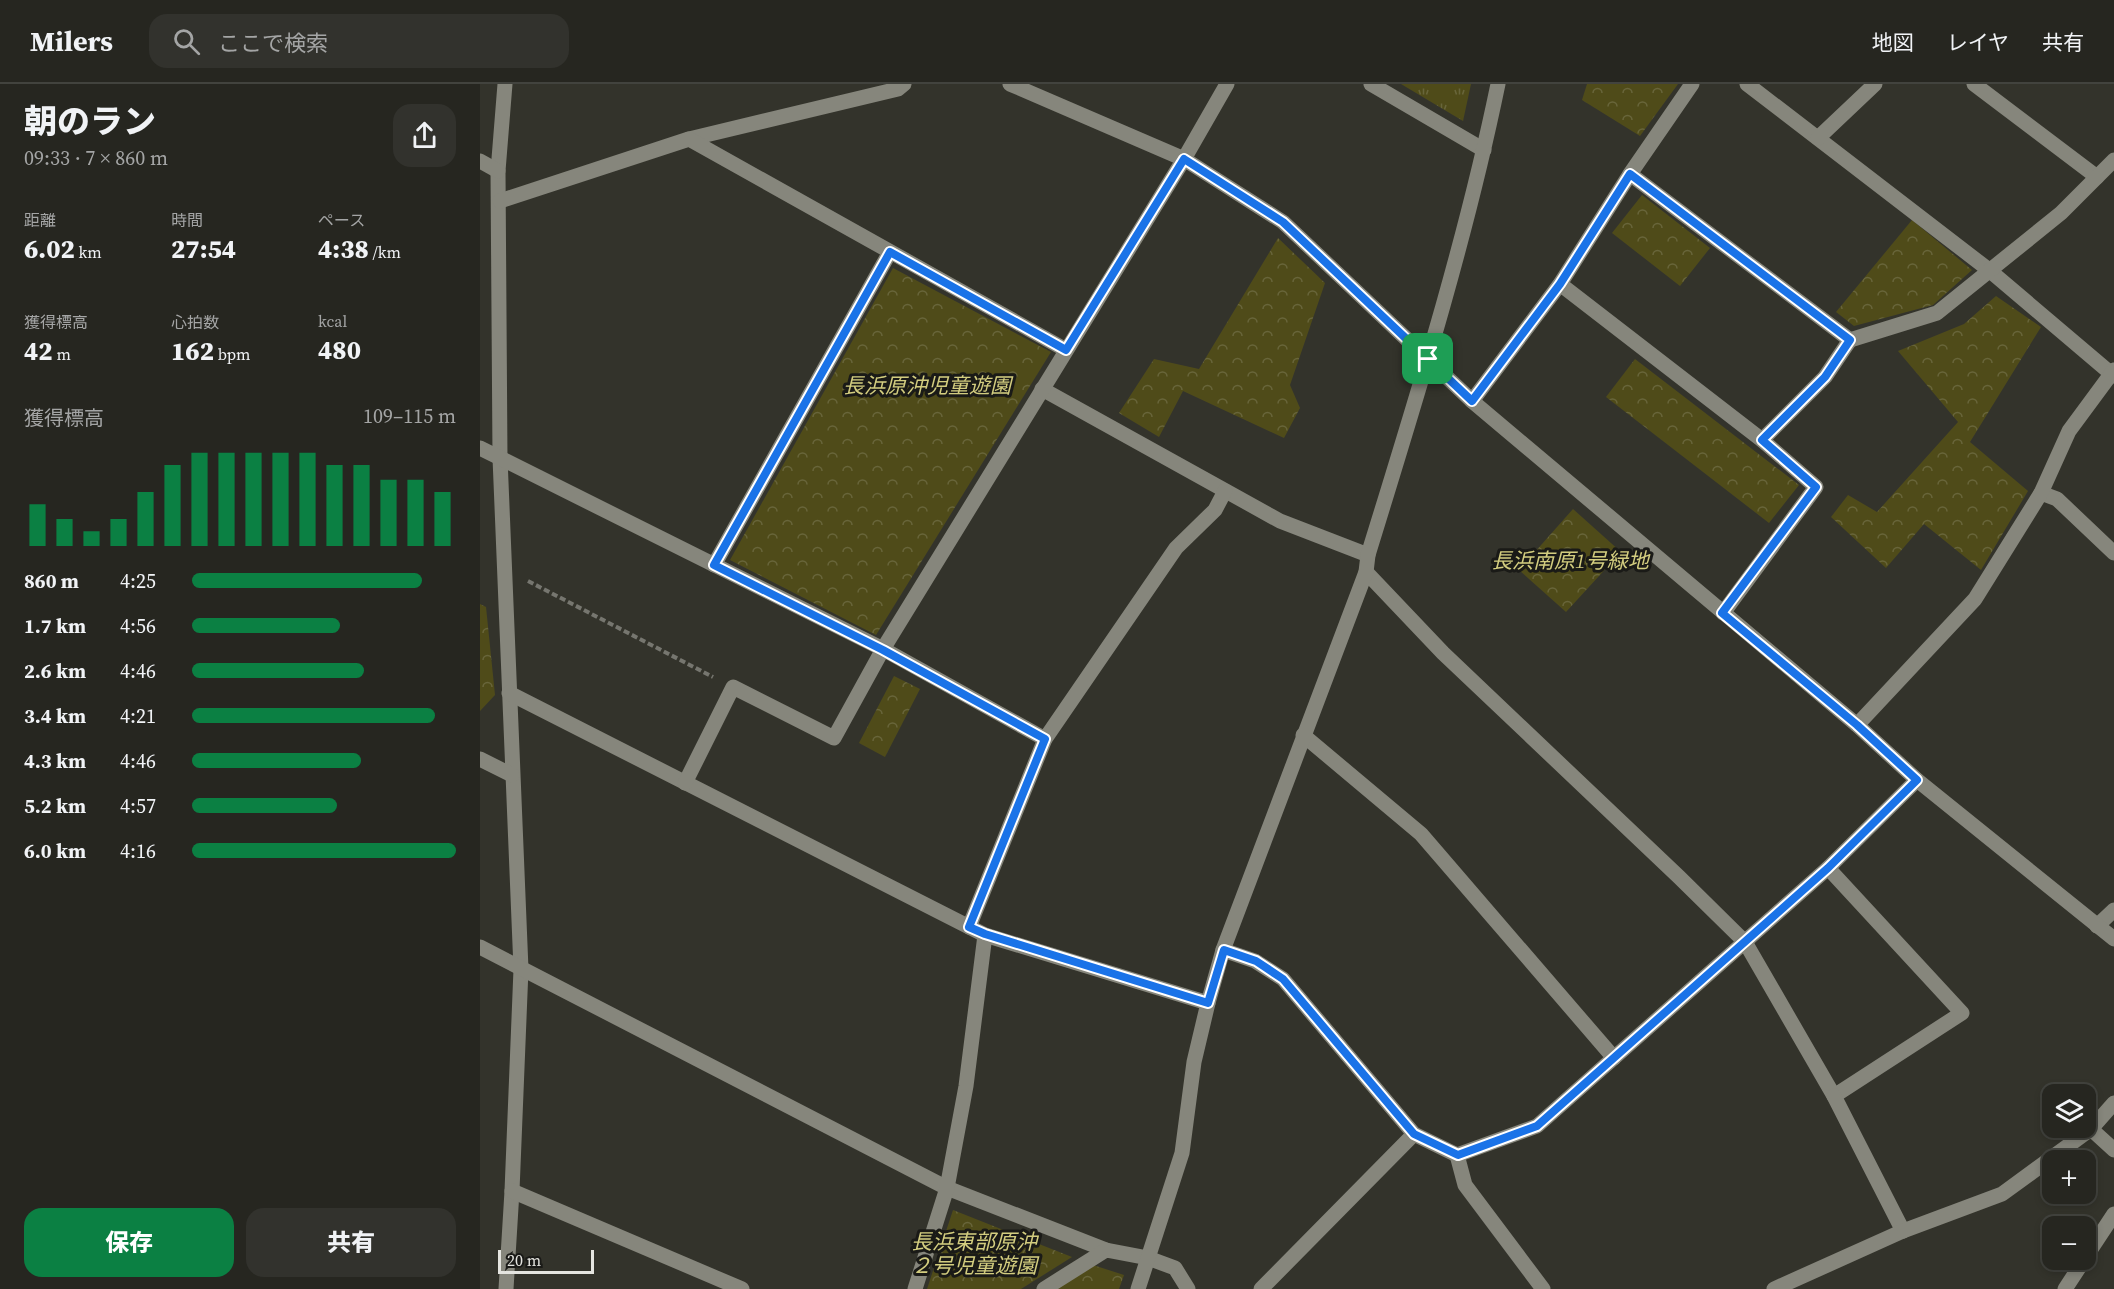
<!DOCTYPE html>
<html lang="ja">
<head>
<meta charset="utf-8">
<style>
  body { margin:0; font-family:"Source Serif 4","Noto Sans JP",serif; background:#32322d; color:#f1f3f6; height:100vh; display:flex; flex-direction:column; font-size:22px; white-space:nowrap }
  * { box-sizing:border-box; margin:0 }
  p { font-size:20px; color:#a4a5a5 }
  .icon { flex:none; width:33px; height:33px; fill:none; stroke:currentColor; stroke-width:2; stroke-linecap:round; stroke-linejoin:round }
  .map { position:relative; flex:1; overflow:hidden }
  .drawer { display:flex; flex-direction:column; background:#262620; width:480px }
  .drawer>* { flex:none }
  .tools { position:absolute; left:1562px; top:1000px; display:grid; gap:12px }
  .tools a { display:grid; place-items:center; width:54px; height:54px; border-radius:12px; background:#262620; box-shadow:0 3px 9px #0003,0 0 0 2px #42433e; font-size:30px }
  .scale { position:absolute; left:18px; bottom:15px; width:96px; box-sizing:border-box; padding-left:6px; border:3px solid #e5e5e0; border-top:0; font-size:16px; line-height:21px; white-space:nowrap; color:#e5e5e0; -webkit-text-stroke:4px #1a1a17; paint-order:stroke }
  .pin { position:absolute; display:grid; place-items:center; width:51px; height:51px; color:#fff; margin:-26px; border-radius:12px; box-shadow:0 3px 9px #0006 }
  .round { display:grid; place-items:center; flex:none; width:63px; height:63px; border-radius:18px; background:#32322d }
  .summary { display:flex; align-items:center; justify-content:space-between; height:102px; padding:0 24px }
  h1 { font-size:33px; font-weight:800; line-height:45px }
  .figures { display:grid; grid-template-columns:repeat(3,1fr); gap:9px; height:102px; padding:6px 24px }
  .figures div { display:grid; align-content:center }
  .figures b { font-size:26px; font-weight:800 }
  .figures small { font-size:16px; font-weight:400 }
  .figures p { font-size:16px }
  .chart { height:168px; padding:12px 24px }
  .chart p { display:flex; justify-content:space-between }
  .chart svg { width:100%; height:108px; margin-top:6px; stroke:#0b8043; stroke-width:6 }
  .cta { display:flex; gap:12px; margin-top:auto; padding:12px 24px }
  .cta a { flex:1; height:69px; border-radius:18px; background:#0b8043; color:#fff; font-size:24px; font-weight:800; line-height:69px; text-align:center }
  .cta a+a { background:#32322d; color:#f1f3f6 }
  ul { padding:0 24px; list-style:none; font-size:20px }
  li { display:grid; grid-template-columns:96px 72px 1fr; align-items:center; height:45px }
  li i { height:15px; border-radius:8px; background:#0b8043 }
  header { display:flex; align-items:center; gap:36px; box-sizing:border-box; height:84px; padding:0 30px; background:#262620; border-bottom:2px solid #42433e }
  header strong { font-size:28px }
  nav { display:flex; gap:33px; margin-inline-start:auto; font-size:21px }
  .search { width:420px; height:54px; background:#32322d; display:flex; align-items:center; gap:15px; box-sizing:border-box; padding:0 21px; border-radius:18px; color:#a4a5a5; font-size:22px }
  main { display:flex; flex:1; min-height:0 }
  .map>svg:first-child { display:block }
  .grass { fill:url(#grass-tufts) }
  .park { fill:url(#park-crowns) }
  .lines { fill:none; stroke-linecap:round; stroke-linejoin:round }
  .path { stroke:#76766f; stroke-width:4; stroke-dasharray:6 3; stroke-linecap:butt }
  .street { stroke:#86867c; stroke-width:15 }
  .secondary { stroke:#86867c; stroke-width:15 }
  .route-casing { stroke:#fff; stroke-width:12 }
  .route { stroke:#1a73e8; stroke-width:8 }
  .labels { text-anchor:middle; stroke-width:6; stroke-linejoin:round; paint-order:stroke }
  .park-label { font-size:21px; font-style:italic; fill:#d3cd7f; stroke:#1a1a17 }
</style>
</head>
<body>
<header>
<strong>Milers</strong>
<div class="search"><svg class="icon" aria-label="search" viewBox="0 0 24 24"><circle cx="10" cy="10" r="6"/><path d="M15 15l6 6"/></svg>ここで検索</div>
<nav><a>地図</a><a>レイヤ</a><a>共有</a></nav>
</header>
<main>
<section class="drawer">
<div class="summary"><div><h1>朝のラン</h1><p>09:33 · 7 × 860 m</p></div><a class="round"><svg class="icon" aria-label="share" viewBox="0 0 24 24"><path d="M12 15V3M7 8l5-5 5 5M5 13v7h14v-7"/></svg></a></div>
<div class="figures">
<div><p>距離</p><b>6.02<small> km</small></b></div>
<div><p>時間</p><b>27:54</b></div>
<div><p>ペース</p><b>4:38<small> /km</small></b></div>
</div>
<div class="figures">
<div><p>獲得標高</p><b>42<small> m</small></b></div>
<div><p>心拍数</p><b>162<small> bpm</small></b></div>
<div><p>kcal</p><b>480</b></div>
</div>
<div class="chart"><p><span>獲得標高</span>109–115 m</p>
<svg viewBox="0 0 160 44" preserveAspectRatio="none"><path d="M5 44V27M15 44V33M25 44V38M35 44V33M45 44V22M55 44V11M65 44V6M75 44V6M85 44V6M95 44V6M105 44V6M115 44V11M125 44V11M135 44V17M145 44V17M155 44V22"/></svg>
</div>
<ul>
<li><b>860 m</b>4:25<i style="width:87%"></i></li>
<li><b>1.7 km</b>4:56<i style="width:56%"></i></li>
<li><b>2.6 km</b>4:46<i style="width:65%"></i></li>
<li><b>3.4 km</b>4:21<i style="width:92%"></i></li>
<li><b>4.3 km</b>4:46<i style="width:64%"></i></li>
<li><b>5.2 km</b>4:57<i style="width:55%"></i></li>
<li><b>6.0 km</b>4:16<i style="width:100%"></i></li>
</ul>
<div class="cta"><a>保存</a><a>共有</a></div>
</section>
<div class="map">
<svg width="1634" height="1205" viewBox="0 0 1634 1205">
  <defs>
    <pattern id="grass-tufts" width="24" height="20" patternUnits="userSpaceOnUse" patternTransform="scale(1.5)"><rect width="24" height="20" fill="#4f4b19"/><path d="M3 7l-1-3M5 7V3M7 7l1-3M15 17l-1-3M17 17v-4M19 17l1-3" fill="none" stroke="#68653a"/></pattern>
    <pattern id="park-crowns" width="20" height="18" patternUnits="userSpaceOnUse" patternTransform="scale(1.5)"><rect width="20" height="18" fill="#4f4b19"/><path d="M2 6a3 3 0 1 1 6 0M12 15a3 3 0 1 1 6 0" fill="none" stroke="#68653a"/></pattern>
  </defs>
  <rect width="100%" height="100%" fill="#33332b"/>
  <polygon class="grass" points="921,0 991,0 983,37"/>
  <g class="park">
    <polygon points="1107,0 1198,0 1160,52 1102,16"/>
    <polygon points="1162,111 1230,164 1200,202 1132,149"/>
    <polygon points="1432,136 1492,186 1453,221 1374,242 1356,228"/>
    <polygon points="798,154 845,199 810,301 820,324 804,354 703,307 679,353 639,329 674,275 719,285"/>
    <polygon points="413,184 571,268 396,551 250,476"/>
    <polygon points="1516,212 1561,243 1490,358 1548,407 1501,486 1444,440 1406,484 1351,433 1368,411 1397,428 1478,338 1418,267 1484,240"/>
    <polygon points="1155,275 1319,401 1289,439 1126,313"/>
    <polygon points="1093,425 1141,468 1086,528 1039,486"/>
    <polygon points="0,520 6,523 15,611 0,627"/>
    <polygon points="414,592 440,605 405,673 379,659"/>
    <polygon points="473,1126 592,1173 541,1205 447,1205"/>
    <polygon points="613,1181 644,1191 639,1205 577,1205"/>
  </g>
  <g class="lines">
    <polyline class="path" points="48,497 233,593"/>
    <g class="street">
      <polyline points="25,0 18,87 20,374 41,885 32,1107 26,1205"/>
      <polyline points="891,0 1004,66"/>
      <polyline points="1267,0 1509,186 1634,292"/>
      <polyline points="1494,0 1617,93"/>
      <polyline points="1338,54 1395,0"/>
      <polyline points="209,55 418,5 424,0"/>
      <polyline points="0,77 18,87"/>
      <polyline points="1150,90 1370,256 1345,293 1282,356"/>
      <polyline points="20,117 209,55 586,266"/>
      <polyline points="1080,200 1282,356 1336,403 1243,529"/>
      <polyline points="1370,256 1457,229 1581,129 1634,76"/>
      <polyline points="562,305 800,437 888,471"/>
      <polyline points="992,317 1080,200 1150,90 1212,0"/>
      <polyline points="0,364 403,565 565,655"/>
      <polyline points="1561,409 1577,415 1634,469"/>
      <polyline points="234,481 410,168"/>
      <polyline points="886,488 963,569 1199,793 1265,858 1354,1012 1482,929 1348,784"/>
      <polyline points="29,609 505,851 728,919"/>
      <polyline points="1377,641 1495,515 1561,409 1589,347 1634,286"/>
      <polyline points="823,651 941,750 1134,974"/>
      <polyline points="0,675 32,691"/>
      <polyline points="205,699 253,603 354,654 403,565 704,75 747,0"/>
      <polyline points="1617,842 1634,826"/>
      <polyline points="489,843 565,655 696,464 735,426 745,407"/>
      <polyline points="0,863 467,1104 626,1166"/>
      <polyline points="743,866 775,877 803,895 934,1050 977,1071 1057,1042 1348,784 1437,696"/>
      <polyline points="1354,1012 1423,1147"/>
      <polyline points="1611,1045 1634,1066"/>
      <polyline points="977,1071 985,1101 1063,1205"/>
      <polyline points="32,1107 262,1205"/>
      <polyline points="1605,1174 1634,1130"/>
      <polyline points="435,1205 467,1104 486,1002 505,851"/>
      <polyline points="564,1205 626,1166 668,1174 695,1184 708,1205"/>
      <path d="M658,1205L702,1069L714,978L728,919L743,866L886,488L888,471C936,315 985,160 1018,0"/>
      <polyline points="781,1205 934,1050"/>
      <polyline points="1294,1205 1423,1147 1522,1110 1611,1045 1634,1019"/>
      <polyline points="1585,1205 1604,1176"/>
    </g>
    <polyline class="secondary" points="530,0 704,75 803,138 992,317 1377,641 1437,696 1634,855"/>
  </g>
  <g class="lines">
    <defs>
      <polygon id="route" points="704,75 803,138 992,317 1080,200 1150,90 1370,256 1345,293 1282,356 1336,403 1242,529 1377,641 1437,696 1348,784 1057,1042 978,1071 934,1050 803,895 776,877 744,866 728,919 505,850 489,843 565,655 403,566 234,481 410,168 586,266"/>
    </defs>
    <use href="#route" class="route-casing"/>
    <use href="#route" class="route"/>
  </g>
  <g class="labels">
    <g class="park-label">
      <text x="447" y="309">長浜原沖児童遊園</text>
      <text x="1090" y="484">長浜南原1号緑地</text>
      <text x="494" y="1165">長浜東部原沖<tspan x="494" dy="24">２号児童遊園</tspan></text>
    </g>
  </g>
</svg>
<div class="tools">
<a><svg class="icon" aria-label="layers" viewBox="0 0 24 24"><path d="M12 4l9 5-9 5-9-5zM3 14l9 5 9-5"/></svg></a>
<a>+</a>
<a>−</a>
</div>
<div class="scale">20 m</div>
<div class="pin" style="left:948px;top:275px;background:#1e9e55"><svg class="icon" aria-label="arrive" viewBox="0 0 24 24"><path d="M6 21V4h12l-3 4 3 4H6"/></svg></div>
</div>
</main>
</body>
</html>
